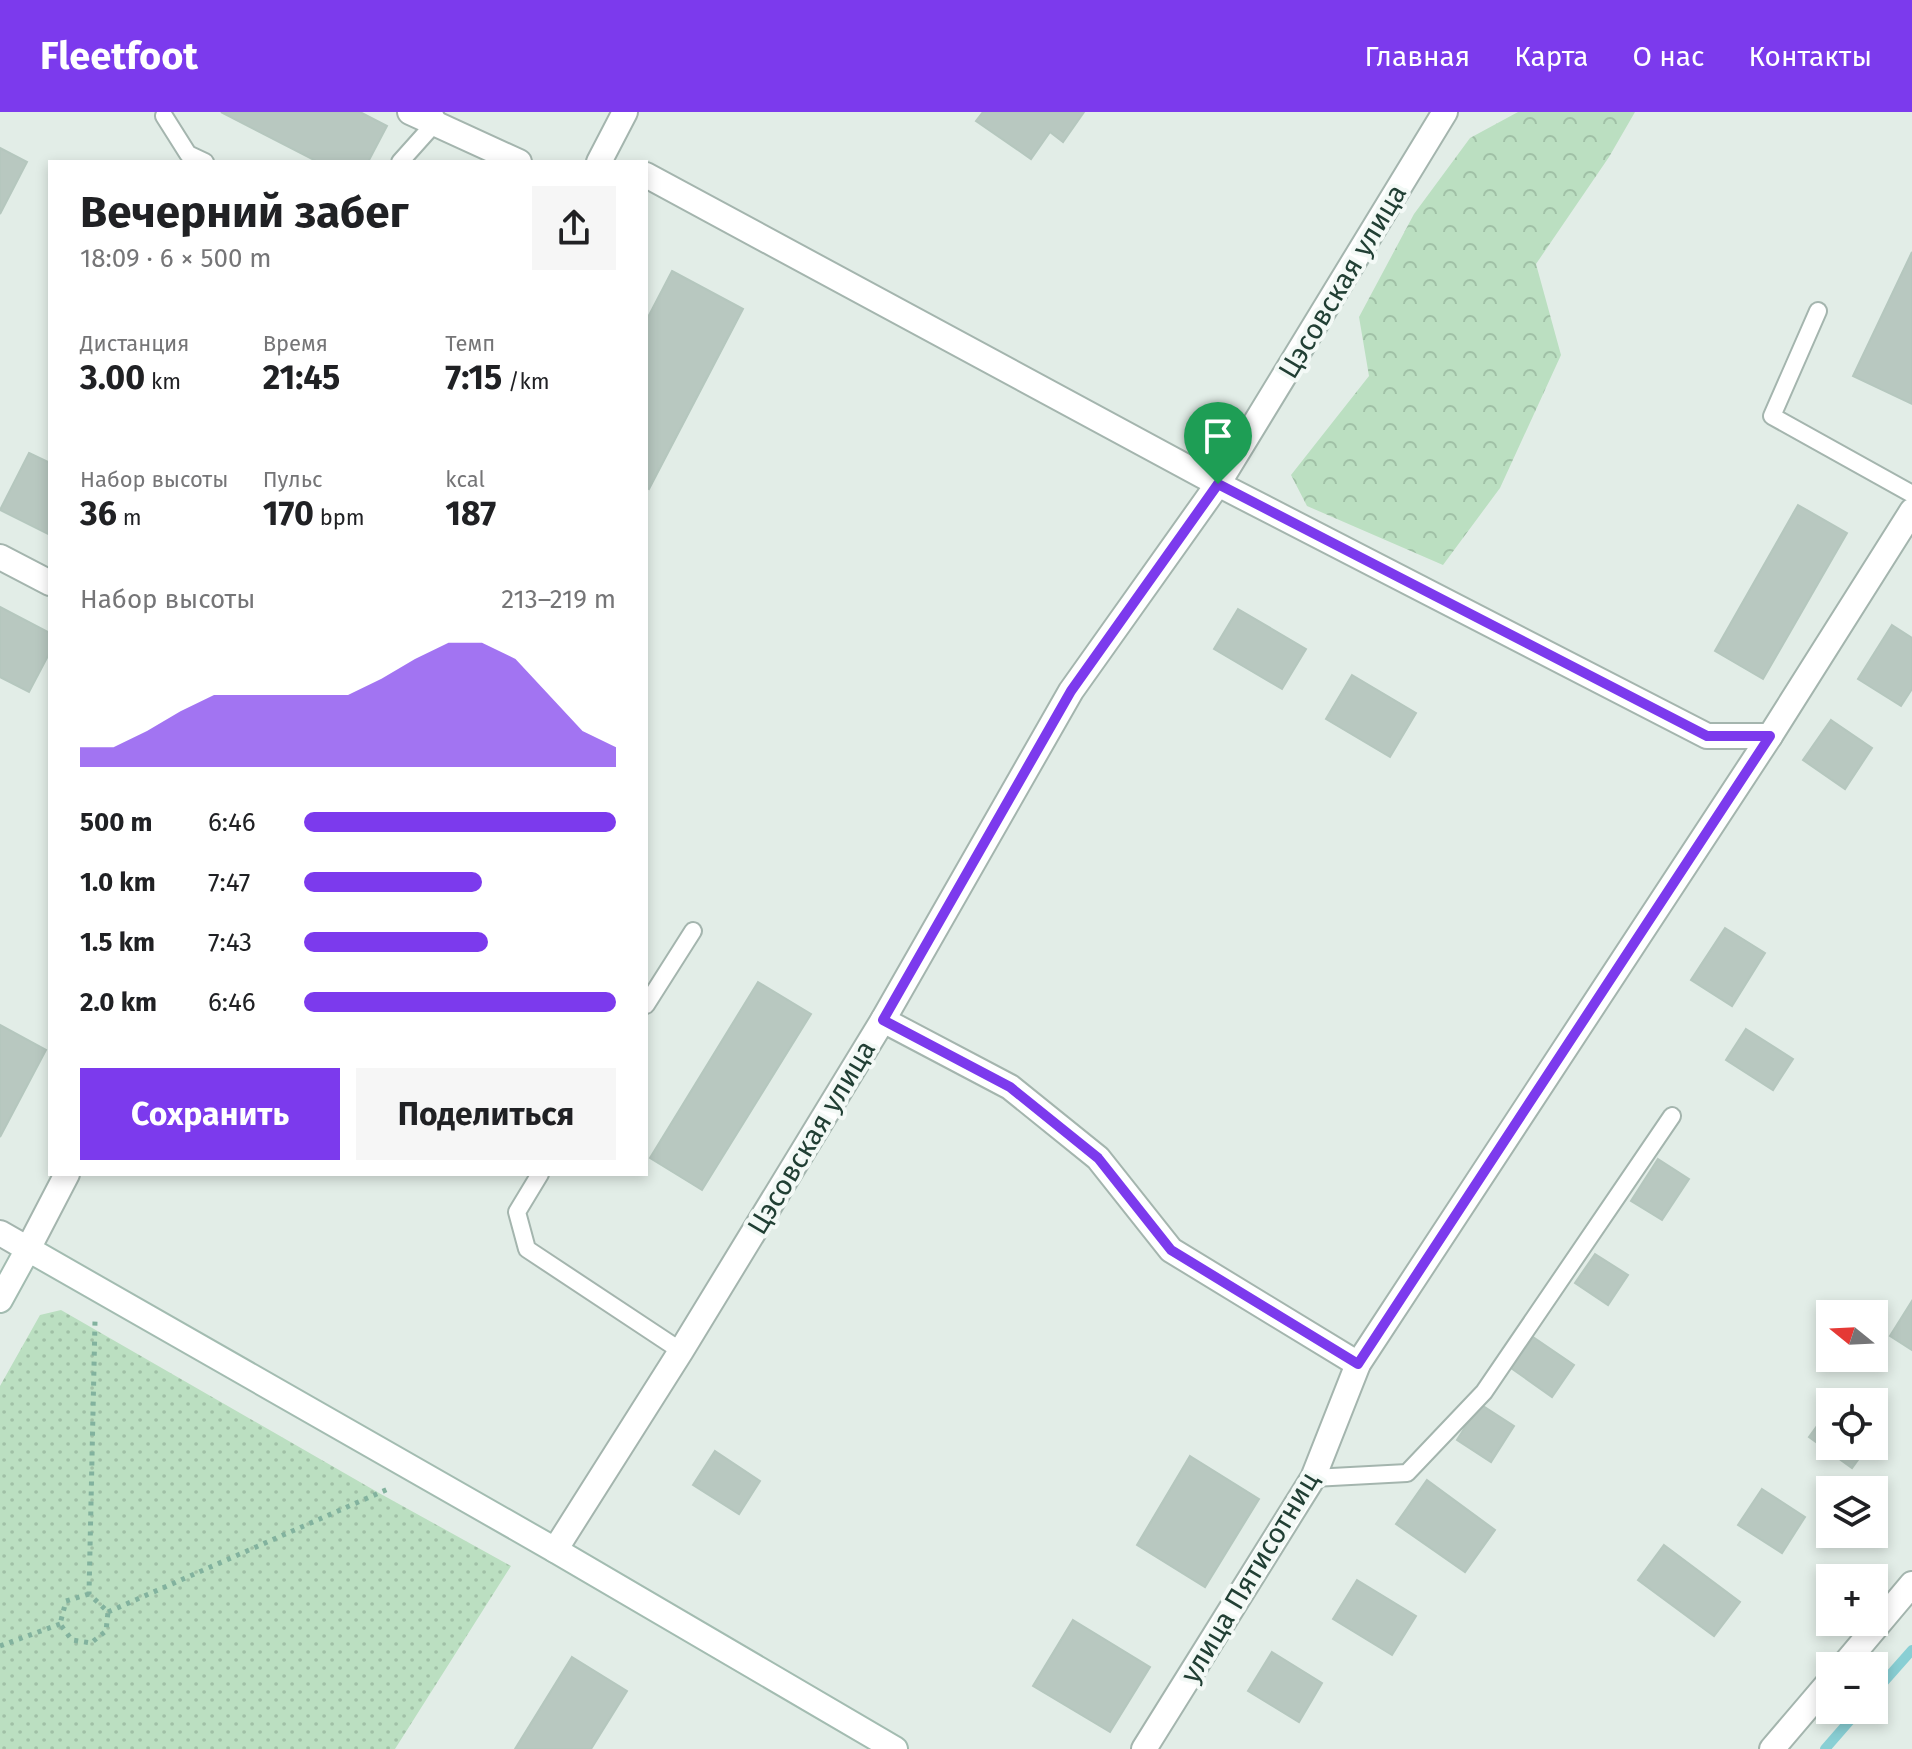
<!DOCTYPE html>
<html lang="ru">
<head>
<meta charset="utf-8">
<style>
  body { margin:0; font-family:"Fira Sans",sans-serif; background:#f6f6f6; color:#202124; height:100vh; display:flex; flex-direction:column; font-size:30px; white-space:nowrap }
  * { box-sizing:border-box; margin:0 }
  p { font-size:26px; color:#757577 }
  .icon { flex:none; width:44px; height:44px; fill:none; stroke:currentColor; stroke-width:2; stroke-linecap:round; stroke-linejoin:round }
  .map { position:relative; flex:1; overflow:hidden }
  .sheet { position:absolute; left:48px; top:48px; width:600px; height:1016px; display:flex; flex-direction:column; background:#fff; border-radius:0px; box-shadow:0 4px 12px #0003 }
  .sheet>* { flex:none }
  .needle { width:52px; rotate:288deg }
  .controls { position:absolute; left:1816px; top:1188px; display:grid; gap:16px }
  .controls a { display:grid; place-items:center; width:72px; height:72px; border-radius:0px; background:#fff; box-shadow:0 4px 12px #0003; font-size:40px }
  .pin { position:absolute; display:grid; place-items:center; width:68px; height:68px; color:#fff; margin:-82px -34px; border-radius:50% 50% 50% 0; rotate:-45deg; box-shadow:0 0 8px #0007 }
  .pin .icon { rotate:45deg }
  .round { display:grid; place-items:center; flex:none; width:84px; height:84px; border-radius:0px; background:#f6f6f6 }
  .headline { display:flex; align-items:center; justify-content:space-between; height:136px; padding:0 32px }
  h1 { font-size:44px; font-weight:700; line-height:60px }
  .stats { display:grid; grid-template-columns:repeat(3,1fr); gap:12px; height:136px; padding:8px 32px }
  .stats div { display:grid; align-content:center }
  .stats b { font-size:34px; font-weight:700 }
  .stats small { font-size:22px; font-weight:400 }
  .stats p { font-size:22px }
  .chart { height:224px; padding:16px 32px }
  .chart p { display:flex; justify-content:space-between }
  .chart svg { width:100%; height:144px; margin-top:8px; fill:#7c3aed; opacity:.7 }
  .button { display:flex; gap:16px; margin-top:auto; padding:16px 32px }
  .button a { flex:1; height:92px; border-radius:0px; background:#7c3aed; color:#fff; font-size:32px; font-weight:700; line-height:92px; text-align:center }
  .button a+a { background:#f6f6f6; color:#202124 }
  ul { padding:0 32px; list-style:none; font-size:26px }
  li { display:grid; grid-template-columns:128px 96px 1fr; align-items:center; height:60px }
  li i { height:20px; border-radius:10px; background:#7c3aed }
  header { display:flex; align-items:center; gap:48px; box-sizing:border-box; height:112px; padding:0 40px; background:#7c3aed; color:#fff }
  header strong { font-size:38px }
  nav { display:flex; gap:44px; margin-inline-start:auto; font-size:28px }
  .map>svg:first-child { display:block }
  .forest { fill:url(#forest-crowns) }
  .park { fill:url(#park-dots) }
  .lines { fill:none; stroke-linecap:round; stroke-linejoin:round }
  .stream { stroke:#89cfd4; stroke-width:10 }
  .building { fill:#b8c8c0; stroke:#b5c7be; stroke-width:2 }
  .service-casing { stroke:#a4b5ae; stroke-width:20 }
  .minor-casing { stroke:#a4b5ae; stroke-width:28 }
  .tertiary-casing { stroke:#a4b5ae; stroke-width:28 }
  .secondary-casing { stroke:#a3bcb1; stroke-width:28 }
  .path { stroke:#82b29e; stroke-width:5; stroke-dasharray:4 6; stroke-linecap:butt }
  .service { stroke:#fff; stroke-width:16 }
  .minor { stroke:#fff; stroke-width:24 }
  .tertiary { stroke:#fff; stroke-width:24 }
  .secondary { stroke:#fff; stroke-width:24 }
  .route-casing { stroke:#fff; stroke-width:16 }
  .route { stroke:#7c3aed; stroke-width:10 }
  .labels { text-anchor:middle; stroke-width:8; stroke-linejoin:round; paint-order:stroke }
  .street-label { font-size:28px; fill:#213f34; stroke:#f3f9f6 }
</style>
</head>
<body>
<header>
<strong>Fleetfoot</strong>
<nav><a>Главная</a><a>Карта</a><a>О нас</a><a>Контакты</a></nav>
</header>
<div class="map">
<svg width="1912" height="1637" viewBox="0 0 1912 1637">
  <defs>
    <pattern id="forest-crowns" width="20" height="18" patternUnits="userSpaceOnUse" patternTransform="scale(2)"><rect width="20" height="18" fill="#bbdfc1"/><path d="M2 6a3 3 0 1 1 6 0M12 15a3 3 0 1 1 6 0" fill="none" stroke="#a0c0a6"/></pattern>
    <pattern id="park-dots" width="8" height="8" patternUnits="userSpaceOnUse" patternTransform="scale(2)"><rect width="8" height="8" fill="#bbdfc1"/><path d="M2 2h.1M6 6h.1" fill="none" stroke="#a0c0a6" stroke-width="1.8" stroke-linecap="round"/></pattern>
  </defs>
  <rect width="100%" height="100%" fill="#e2ede7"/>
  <polygon class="forest" points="1518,0 1635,0 1609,45 1536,152 1561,243 1500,376 1443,453 1307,394 1291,363 1369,264 1359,205 1414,102 1470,26"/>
  <polygon class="park" points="61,1198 379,1381 511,1454 395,1637 0,1637 0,1274 40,1203"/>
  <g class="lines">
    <g class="stream">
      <polyline points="1874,1581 1912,1538"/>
      <polyline points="1825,1637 1859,1598"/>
    </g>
  </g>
  <g class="building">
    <polygon points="221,0 360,0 387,14 368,50 318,50"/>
    <polygon points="983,0 1084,0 1063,30 1050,20 1031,47 976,9"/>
    <polygon points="0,36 27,50 0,102"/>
    <polygon points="1912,140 1912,292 1853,264"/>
    <polygon points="672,159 743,197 649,377 646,375 646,209"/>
    <polygon points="29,341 50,351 50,423 0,398"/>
    <polygon points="1798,393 1847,421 1763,567 1715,539"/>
    <polygon points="0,495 50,521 50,540 29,580 0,565"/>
    <polygon points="1238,497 1306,537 1282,577 1214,537"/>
    <polygon points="1892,513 1912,526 1912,577 1901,594 1858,567"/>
    <polygon points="1352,563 1416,601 1390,645 1326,607"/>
    <polygon points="1831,608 1872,636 1845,677 1803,648"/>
    <polygon points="1725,816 1765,841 1732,894 1691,868"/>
    <polygon points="758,870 811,902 702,1078 650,1046"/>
    <polygon points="0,913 46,938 0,1025"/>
    <polygon points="1746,917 1793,947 1773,978 1726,948"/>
    <polygon points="1658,1047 1689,1067 1662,1108 1631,1089"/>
    <polygon points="1595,1142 1628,1163 1608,1193 1575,1171"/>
    <polygon points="1912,1189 1912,1238 1890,1224"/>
    <polygon points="1533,1225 1574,1253 1552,1285 1511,1256"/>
    <polygon points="1480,1292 1514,1314 1491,1350 1457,1328"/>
    <polygon points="1830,1296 1830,1334 1868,1334 1852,1356 1809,1325"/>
    <polygon points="715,1339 760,1369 739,1402 693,1373"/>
    <polygon points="1190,1344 1259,1387 1205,1475 1137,1433"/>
    <polygon points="1427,1368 1495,1418 1465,1460 1396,1412"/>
    <polygon points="1762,1377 1805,1405 1782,1441 1738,1413"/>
    <polygon points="1664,1433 1740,1490 1714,1524 1638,1468"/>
    <polygon points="1357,1468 1416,1504 1392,1543 1333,1507"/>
    <polygon points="1073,1508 1150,1555 1110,1620 1033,1574"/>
    <polygon points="1272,1540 1322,1571 1299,1610 1248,1579"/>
    <polygon points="572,1545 627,1579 591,1637 515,1637"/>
  </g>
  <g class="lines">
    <defs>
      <g id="service">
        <polyline points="164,4 188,42 205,50"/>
        <polyline points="400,50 434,12 436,5"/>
        <polyline points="1818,199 1772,304 1912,382"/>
        <polyline points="646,893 693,819"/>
        <polyline points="540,1062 517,1100 527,1137 681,1239"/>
        <polyline points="1313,1366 1407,1361 1484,1280 1672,1004"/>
      </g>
      <g id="minor">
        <polyline points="410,0 519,50"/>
        <polyline points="646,63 1218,372 1707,624 1770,624"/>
        <polyline points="0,445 50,471"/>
        <polyline points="883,908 1010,975 1098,1046 1171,1138 1358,1252"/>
        <polyline points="0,1121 28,1137"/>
        <polyline points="555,1438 681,1239 883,908 1071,579 1218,372 1445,0"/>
        <polyline points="1843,1554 1912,1472"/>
        <polyline points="1144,1637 1313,1366 1358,1252 1770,624 1912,399"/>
        <polyline points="1772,1637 1830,1569"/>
      </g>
      <g id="tertiary">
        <polyline points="599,50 625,0"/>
        <polyline points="28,1137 67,1062"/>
      </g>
      <polyline id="secondary" points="0,1188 28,1137 555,1438 895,1637"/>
    </defs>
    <use href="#service" class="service-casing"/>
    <use href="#minor" class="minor-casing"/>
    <use href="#tertiary" class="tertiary-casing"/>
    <use href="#secondary" class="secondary-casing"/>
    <g class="path">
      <polyline points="89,1482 66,1489 60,1512 72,1528 91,1531 106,1519 108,1500 89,1482 95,1209"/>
      <polyline points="108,1500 388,1377"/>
      <polyline points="0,1534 60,1512"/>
    </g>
    <use href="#service" class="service"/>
    <use href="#minor" class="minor"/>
    <use href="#tertiary" class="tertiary"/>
    <use href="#secondary" class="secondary"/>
  </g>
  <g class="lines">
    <defs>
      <polygon id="route" points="1218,372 1707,624 1770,624 1358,1252 1171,1138 1098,1046 1010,975 883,908 1071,579"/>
    </defs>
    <use href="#route" class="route-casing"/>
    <use href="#route" class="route"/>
  </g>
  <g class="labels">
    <g class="street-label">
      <text transform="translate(1342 169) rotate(-59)" y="10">Цэсовская улица</text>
      <text transform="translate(811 1025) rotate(-59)" y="10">Цэсовская улица</text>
      <text transform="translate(1249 1465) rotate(-59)" y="10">улица Пятисотниц</text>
    </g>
  </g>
</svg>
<div class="controls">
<a><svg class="needle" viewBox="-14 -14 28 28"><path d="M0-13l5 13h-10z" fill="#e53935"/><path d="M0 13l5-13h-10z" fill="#757577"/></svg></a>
<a><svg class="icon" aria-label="locate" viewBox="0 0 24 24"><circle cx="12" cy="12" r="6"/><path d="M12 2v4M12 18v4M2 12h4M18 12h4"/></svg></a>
<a><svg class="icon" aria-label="layers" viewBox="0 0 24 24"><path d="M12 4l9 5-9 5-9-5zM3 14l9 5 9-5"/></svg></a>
<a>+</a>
<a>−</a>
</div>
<div class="pin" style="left:1218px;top:372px;background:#1e9e55"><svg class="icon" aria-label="arrive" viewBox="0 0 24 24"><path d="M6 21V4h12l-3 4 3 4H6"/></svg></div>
<section class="sheet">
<div class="headline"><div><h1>Вечерний забег</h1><p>18:09 · 6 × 500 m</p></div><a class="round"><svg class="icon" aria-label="share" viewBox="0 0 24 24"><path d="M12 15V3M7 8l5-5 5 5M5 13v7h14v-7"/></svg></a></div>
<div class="stats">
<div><p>Дистанция</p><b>3.00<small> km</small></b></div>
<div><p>Время</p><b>21:45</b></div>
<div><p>Темп</p><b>7:15<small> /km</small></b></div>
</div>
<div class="stats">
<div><p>Набор высоты</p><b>36<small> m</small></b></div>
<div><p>Пульс</p><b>170<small> bpm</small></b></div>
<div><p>kcal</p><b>187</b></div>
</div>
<div class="chart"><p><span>Набор высоты</span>213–219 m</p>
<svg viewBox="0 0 160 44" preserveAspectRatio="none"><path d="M0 44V38L10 38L20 33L30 27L40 22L50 22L60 22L70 22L80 22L90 17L100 11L110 6L120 6L130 11L140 22L150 33L160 38V44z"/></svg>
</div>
<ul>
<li><b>500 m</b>6:46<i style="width:100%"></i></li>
<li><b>1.0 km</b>7:47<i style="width:57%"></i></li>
<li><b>1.5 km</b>7:43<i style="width:59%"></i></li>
<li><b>2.0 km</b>6:46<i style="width:100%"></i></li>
</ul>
<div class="button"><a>Сохранить</a><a>Поделиться</a></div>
</section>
</div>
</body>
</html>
